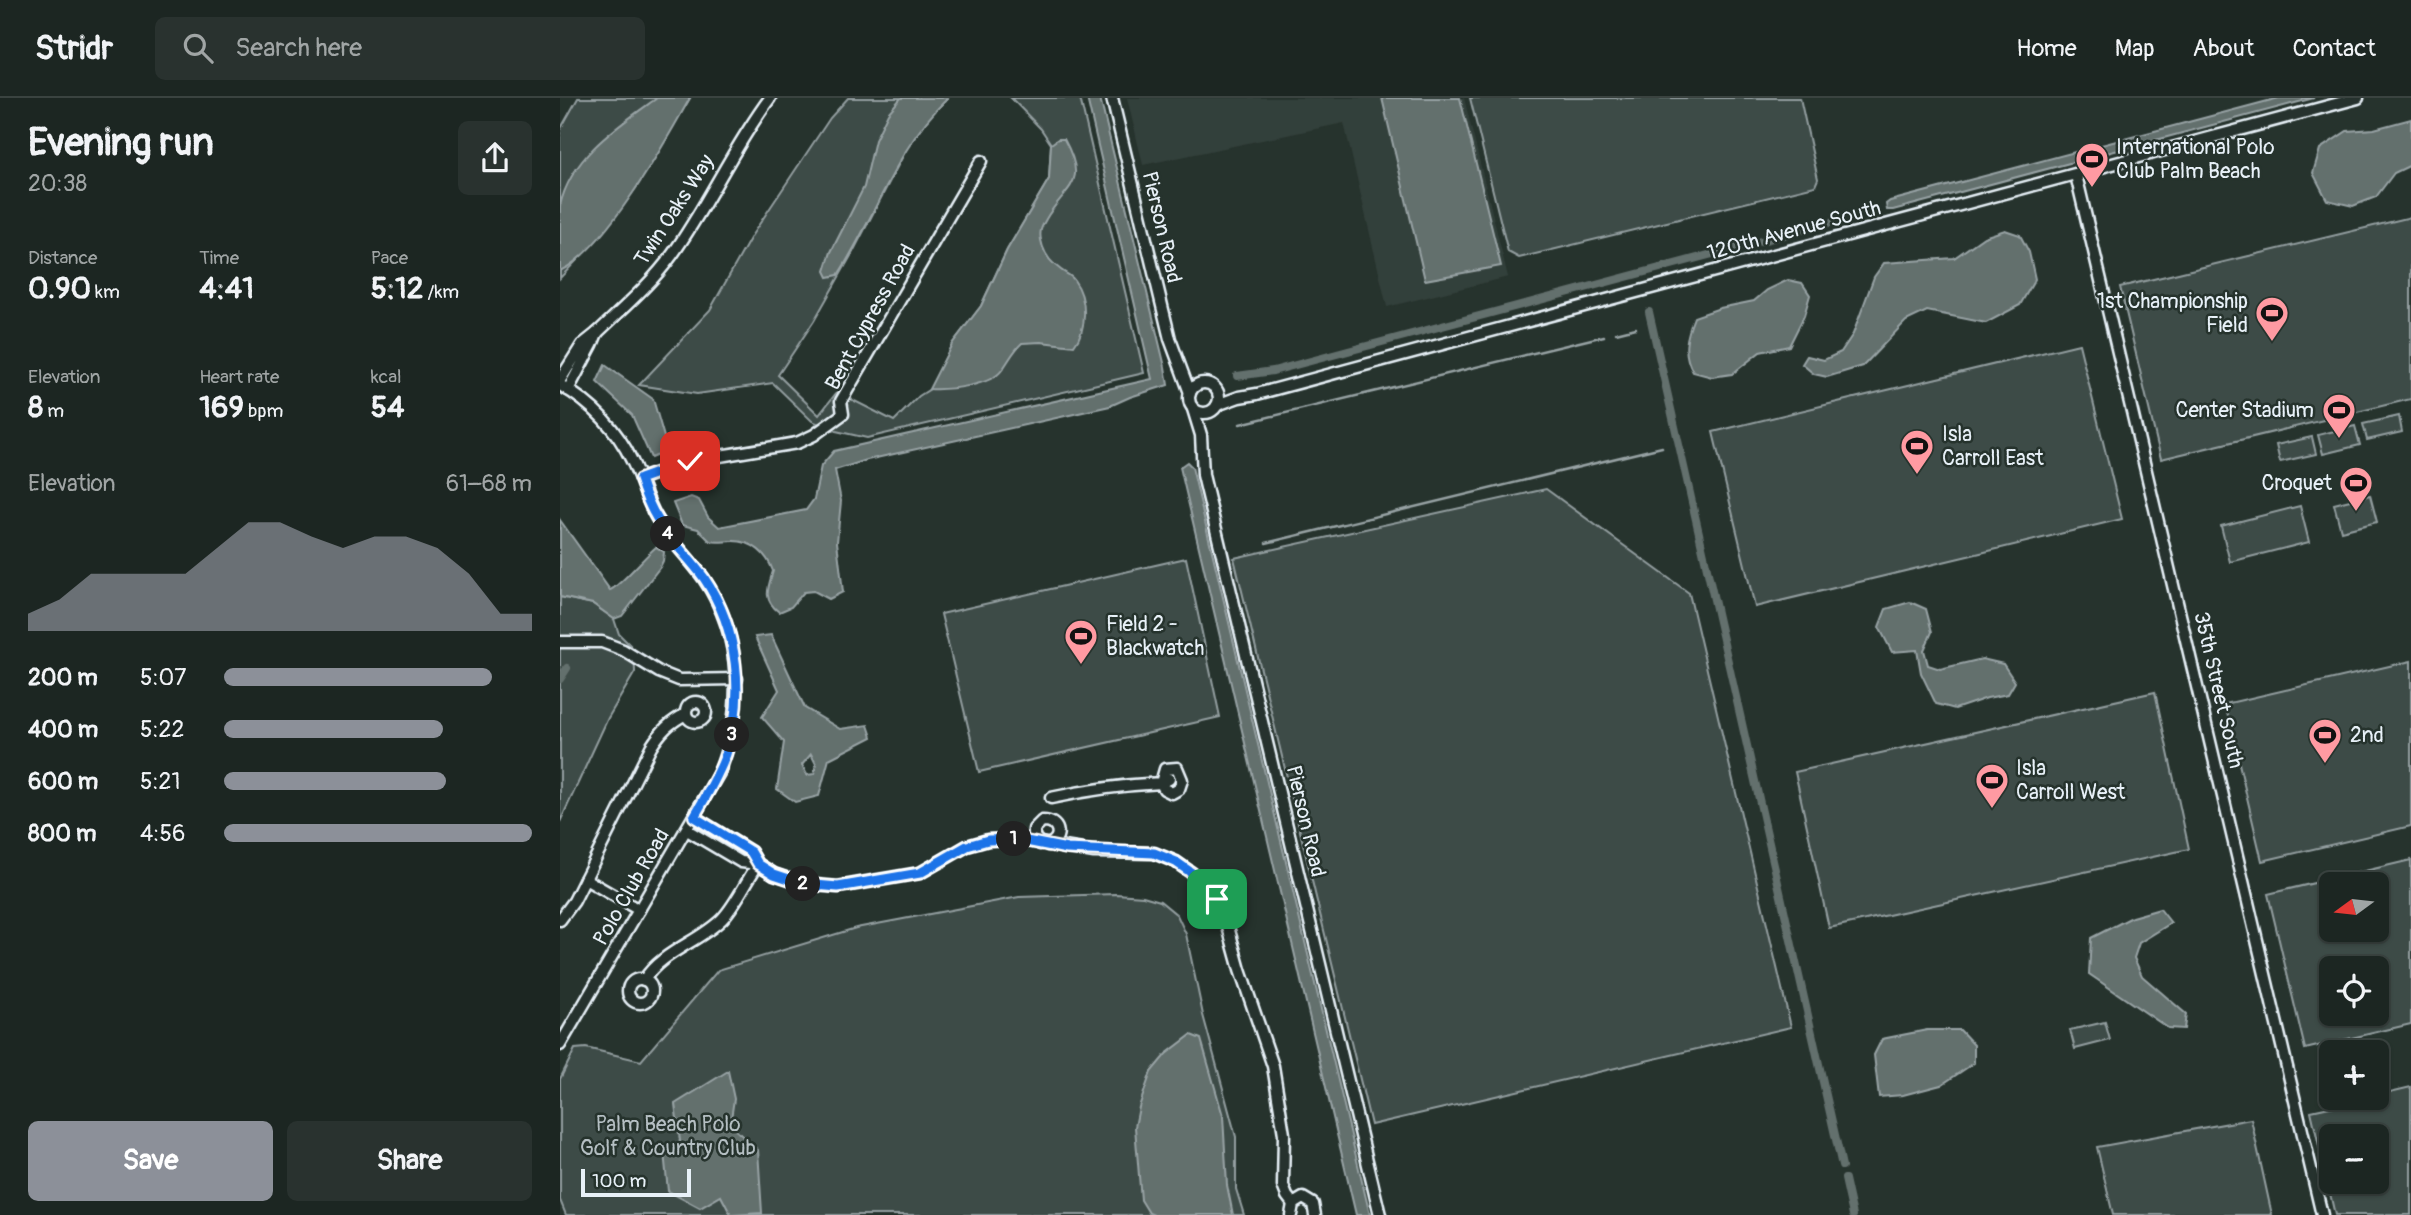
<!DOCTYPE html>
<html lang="en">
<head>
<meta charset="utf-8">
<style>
  body { margin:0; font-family:Pangolin,sans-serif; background:#29322f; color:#f1f3f6; height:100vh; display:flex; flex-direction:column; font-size:26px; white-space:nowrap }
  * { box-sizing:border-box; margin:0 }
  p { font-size:23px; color:#a0a5a5 }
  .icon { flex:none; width:38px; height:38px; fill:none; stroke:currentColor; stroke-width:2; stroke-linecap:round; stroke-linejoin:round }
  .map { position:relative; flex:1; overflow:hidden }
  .details { display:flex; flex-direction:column; background:#1c2622; width:560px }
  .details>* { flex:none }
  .needle { width:46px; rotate:255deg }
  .controls { position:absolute; left:1759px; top:774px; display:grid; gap:14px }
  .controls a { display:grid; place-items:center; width:70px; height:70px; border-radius:10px; background:#1c2622; box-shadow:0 2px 5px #0004,0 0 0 2px #3a4340; font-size:35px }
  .scale { position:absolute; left:21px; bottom:18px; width:110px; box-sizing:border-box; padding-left:7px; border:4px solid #e8f1f8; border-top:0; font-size:19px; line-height:24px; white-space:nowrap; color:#e8f1f8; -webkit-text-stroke:5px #26332d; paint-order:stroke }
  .pin { position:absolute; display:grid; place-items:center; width:60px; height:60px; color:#fff; margin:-30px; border-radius:14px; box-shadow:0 4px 10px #0006 }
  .km { position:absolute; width:35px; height:35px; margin:-18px; border-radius:50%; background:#222; color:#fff; font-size:19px; line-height:35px; text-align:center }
  .round { display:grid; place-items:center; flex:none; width:74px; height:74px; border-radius:10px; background:#29322f }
  .overview { display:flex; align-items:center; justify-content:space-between; height:119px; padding:0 28px }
  h1 { font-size:38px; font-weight:700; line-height:52px }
  .figures { display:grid; grid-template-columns:repeat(3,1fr); gap:10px; height:119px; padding:7px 28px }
  .figures div { display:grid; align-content:center }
  .figures b { font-size:30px; font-weight:700 }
  .figures small { font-size:19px; font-weight:400 }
  .figures p { font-size:19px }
  .chart { height:196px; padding:14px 28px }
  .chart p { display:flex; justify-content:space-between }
  .chart svg { width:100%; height:126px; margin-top:7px; fill:#8c9099; opacity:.7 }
  .button { display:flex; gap:14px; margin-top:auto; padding:14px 28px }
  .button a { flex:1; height:80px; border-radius:10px; background:#8c9099; color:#fff; font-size:28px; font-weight:700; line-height:80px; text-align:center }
  .button a+a { background:#29322f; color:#f1f3f6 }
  ul { padding:0 28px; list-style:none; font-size:23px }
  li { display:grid; grid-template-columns:112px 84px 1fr; align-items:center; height:52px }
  li i { height:18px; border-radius:9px; background:#8c9099 }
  header { display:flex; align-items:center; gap:42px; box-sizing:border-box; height:98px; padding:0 35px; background:#1c2622; border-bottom:2px solid #3a4340 }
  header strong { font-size:33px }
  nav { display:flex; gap:38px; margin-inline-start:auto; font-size:24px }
  .search { width:490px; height:63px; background:#29322f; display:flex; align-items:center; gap:18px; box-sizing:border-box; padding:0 24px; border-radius:10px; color:#a0a5a5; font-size:26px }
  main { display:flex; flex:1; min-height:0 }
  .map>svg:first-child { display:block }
  .built { fill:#333f3a }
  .green { fill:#3e4b47; stroke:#939ea0; stroke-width:2; fill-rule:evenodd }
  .water { fill:#636f6d; stroke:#98a3a5; stroke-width:2; fill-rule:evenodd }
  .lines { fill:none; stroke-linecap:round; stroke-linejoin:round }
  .stream { stroke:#98a3a5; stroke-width:2.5 }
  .canal { stroke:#636f6d; stroke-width:8 }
  .minor-casing { stroke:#e8f1f8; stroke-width:15 }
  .minor { stroke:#26332d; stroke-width:10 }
  .route-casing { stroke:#fff; stroke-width:14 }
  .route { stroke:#1a73e8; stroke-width:9 }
  .labels { text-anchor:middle; stroke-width:5; stroke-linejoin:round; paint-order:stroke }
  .poi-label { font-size:21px; fill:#e8f1f8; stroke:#26332d; text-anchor:start }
  .street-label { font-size:21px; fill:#e8f1f8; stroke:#26332d }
  .park-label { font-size:21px; fill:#b5bfc3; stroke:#26332d }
</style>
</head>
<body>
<header>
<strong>Stridr</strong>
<div class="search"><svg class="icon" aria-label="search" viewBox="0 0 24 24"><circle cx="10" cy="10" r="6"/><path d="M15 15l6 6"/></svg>Search here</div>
<nav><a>Home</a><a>Map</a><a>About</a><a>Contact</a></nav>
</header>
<main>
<section class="details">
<div class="overview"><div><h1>Evening run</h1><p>20:38</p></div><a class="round"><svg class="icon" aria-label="share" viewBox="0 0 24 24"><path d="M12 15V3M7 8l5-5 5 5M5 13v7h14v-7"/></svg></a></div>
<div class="figures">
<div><p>Distance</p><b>0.90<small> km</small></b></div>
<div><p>Time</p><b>4:41</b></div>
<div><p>Pace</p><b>5:12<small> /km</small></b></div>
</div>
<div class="figures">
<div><p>Elevation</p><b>8<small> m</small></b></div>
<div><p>Heart rate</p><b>169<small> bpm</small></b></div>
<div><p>kcal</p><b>54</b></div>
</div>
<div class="chart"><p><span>Elevation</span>61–68 m</p>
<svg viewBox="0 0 160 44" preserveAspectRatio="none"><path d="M0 44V38L10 33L20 24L30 24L40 24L50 24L60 15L70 6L80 6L90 11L100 15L110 11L120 11L130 15L140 24L150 38L160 38V44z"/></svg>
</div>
<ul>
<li><b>200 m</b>5:07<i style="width:87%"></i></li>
<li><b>400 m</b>5:22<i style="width:71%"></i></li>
<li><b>600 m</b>5:21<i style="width:72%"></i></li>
<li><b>800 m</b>4:56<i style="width:100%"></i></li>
</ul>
<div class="button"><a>Save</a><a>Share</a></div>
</section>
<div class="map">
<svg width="1851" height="1117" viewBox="0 0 1851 1117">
  <rect width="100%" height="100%" fill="#26332d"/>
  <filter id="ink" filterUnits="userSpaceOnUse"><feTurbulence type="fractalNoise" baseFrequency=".0143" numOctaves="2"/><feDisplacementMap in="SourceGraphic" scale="14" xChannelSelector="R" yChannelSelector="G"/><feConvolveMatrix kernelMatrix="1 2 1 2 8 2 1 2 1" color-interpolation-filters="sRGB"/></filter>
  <g filter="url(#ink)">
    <polygon class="built" points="567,0 904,0 948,179 827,209 784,25 583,67"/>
    <g class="green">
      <polygon points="18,0 130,0 76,90 38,140 0,180 0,32"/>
      <polygon points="288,0 388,0 369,19 348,48 292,156 254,223 218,277 259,317 277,294 334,323 359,298 370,291 392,246 421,208 447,152 489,81 491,46 481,31 451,0 520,0 584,275 307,340 276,333 252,323 213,285 137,296 79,287 150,212 192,137 270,20"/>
      <polygon points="910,0 1240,0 1258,81 1255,88 959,160 948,154"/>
      <polygon points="1851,119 1851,301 1601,361 1560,189"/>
      <polygon points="1519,246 1562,421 1195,509 1153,334"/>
      <polygon points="1839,318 1842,334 1807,342 1803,326"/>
      <polygon points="1795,328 1800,347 1763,356 1758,337"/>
      <polygon points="1752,339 1756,356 1720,364 1716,347"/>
      <polygon points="986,391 1129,495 1231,929 811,1027 674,460"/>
      <polygon points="1810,397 1817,424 1781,433 1774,406"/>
      <polygon points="1740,408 1749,444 1670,464 1661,428"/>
      <polygon points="626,460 660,619 419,674 381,516"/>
      <polygon points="0,499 33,506 54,521 59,536 74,551 75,574 48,620 0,724"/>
      <polygon points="1851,563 1851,728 1702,763 1665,606"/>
      <polygon points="1595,594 1629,751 1269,830 1235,674"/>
      <path d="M1851,762V926L1745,951L1708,796ZM1771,786H1816V831H1771ZM1771,870H1816V915H1771Z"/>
      <polygon points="556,796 583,798 600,803 617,817 626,836 643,917 676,1039 676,1091 684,1117 6,1117 0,1102 0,981 15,951 26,950 81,963 158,872 296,830 459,799"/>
      <polygon points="1545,924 1550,942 1515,951 1510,932"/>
      <path d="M1851,989V1117H1775L1751,1013L1816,999L1817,997ZM1771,1038H1816V1083H1771Z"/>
      <polygon points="1691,1021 1712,1117 1553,1117 1537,1049"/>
    </g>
    <g class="water">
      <path d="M97,0H130C105,45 45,152 0,173C0,153 0,128 0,108C11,58 58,28 97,0Z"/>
      <path d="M341,0H388C336,49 316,119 278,177L268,179L265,173L271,154L304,89L315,42L328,15Z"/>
      <path d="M527,0H540L605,269L608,287L570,299L550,308L307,362L275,372L281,403L277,444L283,494L269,501L254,493L244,494L231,509L219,514C202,501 208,490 213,473C207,456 193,443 173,443C165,443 158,445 150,443L138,431L122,427L113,405L131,399L139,402L148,419L159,429L246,412L254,401L261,368L274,353L592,281Z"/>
      <polygon points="822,0 900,0 941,168 865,182"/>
      <polygon points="1719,0 1754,0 1333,112 1327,112 1326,106 1330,103"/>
      <polygon points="1851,21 1851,67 1834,75 1816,99 1793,108 1767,102 1753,75 1760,51 1787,33 1814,31"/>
      <path d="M498,41H504C529,87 507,86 486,121C482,128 479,133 481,142C483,154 491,165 501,172C506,176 511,177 514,182C528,201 527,231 514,248L481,244L462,245C453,253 449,263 442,272C431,288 388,292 369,291L392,246L421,208L447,152L489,81L491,46Z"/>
      <polygon points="1445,132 1460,137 1469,154 1475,181 1460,207 1426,225 1367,213 1346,223 1303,268 1267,279 1254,276 1242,266 1247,258 1264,262 1281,254 1293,236 1314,179 1324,165 1394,160 1424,139"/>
      <path d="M1228,182L1242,185L1250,197L1244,218L1229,248L1200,254L1172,276L1152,279L1133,274C1122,255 1126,239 1134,219L1160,210L1194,203L1207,192Z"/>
      <polygon points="45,267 93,301 108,353 91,360 72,317 37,284"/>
      <polygon points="627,364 632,369 810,1117 796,1117 620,369"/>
      <path d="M0,422L50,492C59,489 85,458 96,449L104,454L103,463L100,469L62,518L54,521L33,506L0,499Z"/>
      <polygon points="1350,504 1366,511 1372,534 1364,552 1368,567 1380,571 1422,561 1443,566 1455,584 1448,596 1427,600 1395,611 1376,606 1361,575 1357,552 1332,554 1319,529 1326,511"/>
      <path d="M211,537L245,610L280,631L308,627L312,639L269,661L259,698L235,704L217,691L224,644L202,619L219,592L195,539ZM251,656L256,666L254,676L247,677L242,667Z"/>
      <polygon points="1600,811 1611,825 1579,845 1574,860 1582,878 1626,916 1624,931 1608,930 1529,876 1531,840 1572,819"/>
      <polygon points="1367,932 1400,932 1414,947 1414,965 1381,987 1343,997 1319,999 1314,957 1322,941"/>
      <polygon points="631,937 641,941 663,1018 667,1087 673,1117 594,1117 589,1115 581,1102 575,1029 579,1009 591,974 606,956"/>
      <polygon points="168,973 174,1001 170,1027 198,1052 202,1115 171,1117 161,1098 140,1110 108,1093 104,1054 120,1043 115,1006"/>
    </g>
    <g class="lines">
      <g class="stream">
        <polyline points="1056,235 1076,230"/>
        <polyline points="680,326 1044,238"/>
        <polyline points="706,445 1102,349"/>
      </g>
      <g class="canal">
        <polyline points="1089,214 1282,1068"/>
        <polyline points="677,278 713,273 1280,122"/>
        <polyline points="0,581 7,570"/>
        <polyline points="1285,1081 1293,1117"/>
      </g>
      <defs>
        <g id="minor">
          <polyline points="552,0 610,241 630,295"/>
          <polyline points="1516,77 1762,1117"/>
          <path d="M37,235C63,210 91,186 112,157C148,107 173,49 210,0"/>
          <polyline points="0,282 22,247 37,235 32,247 8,292"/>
          <circle cx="644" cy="300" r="15"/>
          <path d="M0,287C31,305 57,331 72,363C81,381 86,400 95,417C108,441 129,459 144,481C183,539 184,611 159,675L0,947"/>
          <polyline points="657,307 679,299 697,296 1798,0"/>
          <polyline points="633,311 641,337 643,377 820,1117"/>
          <polyline points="80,381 130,363 237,345 254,337 283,316 281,303 421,63"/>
          <polyline points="0,544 42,544 63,552 99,574 119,582 177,581"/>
          <circle cx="136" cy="614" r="10"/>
          <path d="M491,700C527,692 563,687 601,685L604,691L612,695L619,691L622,682L617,670L605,671L601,685L609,681"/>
          <polyline points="134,719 191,754 198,766 214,776 244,786 278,789 360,775 407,748 428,742 456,741 534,754 594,755 616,764 639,780 657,801 667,825 680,872 713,968 724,1036 723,1088 727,1098 733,1106"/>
          <polyline points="127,732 181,764 198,766"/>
          <path d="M480,746L474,739V731L482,723C499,722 504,740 488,747"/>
          <polyline points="25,781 79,812"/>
          <path d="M0,822L14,803L91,649C101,633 110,624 126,616"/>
          <circle cx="80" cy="893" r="12"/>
          <path d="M84,882C101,854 139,844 162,821C175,808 187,782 198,766"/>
          <polyline points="731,1117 733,1106 743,1100 753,1106 755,1117"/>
        </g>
      </defs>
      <use href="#minor" class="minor-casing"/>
      <use href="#minor" class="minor"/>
    </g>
  </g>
  <g class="lines" filter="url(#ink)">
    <defs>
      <path id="route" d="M130,363L80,381C85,397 91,412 100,425C113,445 130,461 144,480C178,530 186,599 166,656C158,679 146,698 134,719L191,754L198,766L214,776L244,786L278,789L360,775L407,748L428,742L456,741L507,751L594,755L616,764L639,780L657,801"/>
    </defs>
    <use href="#route" class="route-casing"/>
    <use href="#route" class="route"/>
  </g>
  <defs>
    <symbol id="stadium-pin" viewBox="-11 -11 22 30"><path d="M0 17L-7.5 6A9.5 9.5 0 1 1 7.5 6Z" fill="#ff9aa2" stroke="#26332d"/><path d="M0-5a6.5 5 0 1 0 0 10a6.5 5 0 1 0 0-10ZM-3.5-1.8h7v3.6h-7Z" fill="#111"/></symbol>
  </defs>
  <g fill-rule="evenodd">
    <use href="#stadium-pin" x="1513" y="42" width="38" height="52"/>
    <use href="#stadium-pin" x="1693" y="196" width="38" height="52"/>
    <use href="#stadium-pin" x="1760" y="293" width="38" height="52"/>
    <use href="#stadium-pin" x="1338" y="329" width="38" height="52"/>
    <use href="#stadium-pin" x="1777" y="366" width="38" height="52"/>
    <use href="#stadium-pin" x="502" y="519" width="38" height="52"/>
    <use href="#stadium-pin" x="1746" y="618" width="38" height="52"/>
    <use href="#stadium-pin" x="1413" y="663" width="38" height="52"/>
  </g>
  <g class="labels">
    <g class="poi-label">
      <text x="1556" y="56">International Polo<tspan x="1556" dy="24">Club Palm Beach</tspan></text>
      <text x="1688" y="210" text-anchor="end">1st Championship<tspan x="1688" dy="24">Field</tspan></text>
      <text x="1754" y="319" text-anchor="end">Center Stadium</text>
      <text x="1382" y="343">Isla<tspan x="1382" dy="24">Carroll East</tspan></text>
      <text x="1772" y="392" text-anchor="end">Croquet</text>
      <text x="546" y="533">Field 2 -<tspan x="546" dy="24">Blackwatch</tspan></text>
      <text x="1790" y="644">2nd</text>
      <text x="1456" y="677">Isla<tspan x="1456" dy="24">Carroll West</tspan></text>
    </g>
    <g class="street-label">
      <text transform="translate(114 112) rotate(-57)" y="7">Twin Oaks Way</text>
      <text transform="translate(602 129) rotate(77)" y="7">Pierson Road</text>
      <text transform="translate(1234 132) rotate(-15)" y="7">120th Avenue South</text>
      <text transform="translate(310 219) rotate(-61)" y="7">Bent Cypress Road</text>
      <text transform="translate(1659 592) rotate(77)" y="7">35th Street South</text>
      <text transform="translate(746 723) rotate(77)" y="7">Pierson Road</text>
      <text transform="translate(71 789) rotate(-60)" y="7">Polo Club Road</text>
    </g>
    <g class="park-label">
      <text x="108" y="1033">Palm Beach Polo<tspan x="108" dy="24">Golf &amp; Country Club</tspan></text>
    </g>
  </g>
</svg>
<div class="controls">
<a><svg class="needle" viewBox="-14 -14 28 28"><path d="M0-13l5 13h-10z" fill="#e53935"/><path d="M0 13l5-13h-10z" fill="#a0a5a5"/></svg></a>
<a><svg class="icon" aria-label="locate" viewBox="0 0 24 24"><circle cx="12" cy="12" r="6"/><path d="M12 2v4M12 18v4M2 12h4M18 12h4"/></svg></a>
<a>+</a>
<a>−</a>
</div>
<div class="scale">100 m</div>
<div class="pin" style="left:657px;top:801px;background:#1e9e55"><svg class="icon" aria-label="arrive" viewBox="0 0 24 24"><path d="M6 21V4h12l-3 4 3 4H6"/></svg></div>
<div class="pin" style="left:130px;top:363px;background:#d93025"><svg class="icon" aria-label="check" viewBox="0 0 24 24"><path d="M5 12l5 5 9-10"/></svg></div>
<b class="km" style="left:454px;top:741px">1</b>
<b class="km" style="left:243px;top:786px">2</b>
<b class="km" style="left:172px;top:637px">3</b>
<b class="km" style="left:108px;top:436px">4</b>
</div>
</main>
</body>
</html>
